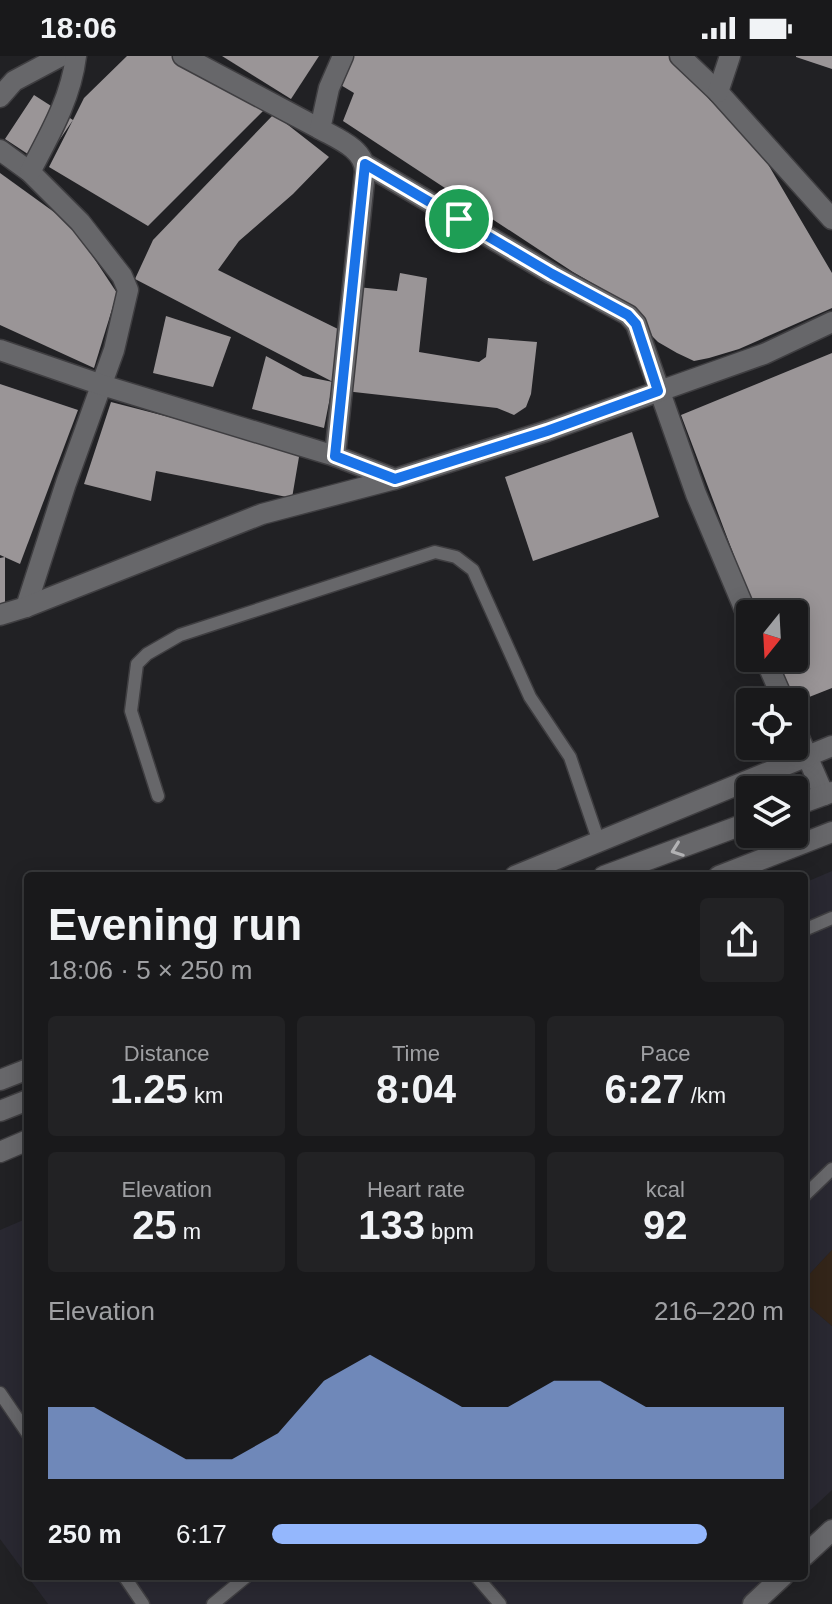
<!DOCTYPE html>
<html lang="en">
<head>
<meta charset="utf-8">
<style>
  body { margin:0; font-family:Helvetica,sans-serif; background:#222224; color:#f1f3f6; height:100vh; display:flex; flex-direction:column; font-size:30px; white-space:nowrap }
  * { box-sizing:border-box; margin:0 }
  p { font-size:26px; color:#9fa0a3 }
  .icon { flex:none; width:44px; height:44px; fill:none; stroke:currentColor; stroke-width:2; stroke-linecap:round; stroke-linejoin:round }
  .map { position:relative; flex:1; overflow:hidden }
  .drawer { position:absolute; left:24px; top:816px; width:784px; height:708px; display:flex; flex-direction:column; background:#19191b; border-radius:8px; box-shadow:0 4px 20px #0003,0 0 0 2px #37383a }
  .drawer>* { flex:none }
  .needle { width:52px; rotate:198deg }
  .buttons { position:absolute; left:736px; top:544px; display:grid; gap:16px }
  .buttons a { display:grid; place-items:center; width:72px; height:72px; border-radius:8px; background:#19191b; box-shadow:0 4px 20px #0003,0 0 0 2px #37383a; font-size:40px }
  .pin { position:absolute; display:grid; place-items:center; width:68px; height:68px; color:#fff; margin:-34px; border:4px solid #fff; border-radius:50%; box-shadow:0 2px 8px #0007 }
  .round { display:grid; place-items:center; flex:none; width:84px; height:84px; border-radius:8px; background:#222224 }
  .headline { display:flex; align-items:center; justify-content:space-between; height:136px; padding:0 24px }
  h1 { font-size:44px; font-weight:800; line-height:60px }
  .stats { display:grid; grid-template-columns:repeat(3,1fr); gap:12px; height:136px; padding:8px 24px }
  .stats div { display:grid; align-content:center; border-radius:8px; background:#222224; text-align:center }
  .stats b { font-size:40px; font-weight:800 }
  .stats small { font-size:22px; font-weight:400 }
  .stats p { font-size:22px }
  .chart { height:224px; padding:16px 24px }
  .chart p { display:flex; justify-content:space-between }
  .chart svg { width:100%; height:144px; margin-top:8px; fill:#94b7fd; opacity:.7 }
  ul { padding:0 24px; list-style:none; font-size:26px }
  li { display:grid; grid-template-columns:128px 96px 1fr; align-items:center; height:60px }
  li i { height:20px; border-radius:10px; background:#94b7fd }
  .status { display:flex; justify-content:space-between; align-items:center; height:56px; padding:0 40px; background:#19191b; direction:ltr }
  .status svg { height:22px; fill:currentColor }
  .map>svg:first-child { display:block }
  .built { fill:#292831 }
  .industrial { fill:#332519 }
  .building { fill:#9a9597 }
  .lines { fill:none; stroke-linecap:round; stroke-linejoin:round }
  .service-casing { stroke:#3f3e41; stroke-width:15 }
  .minor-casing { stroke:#3f3e41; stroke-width:23 }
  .tertiary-casing { stroke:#3f3e41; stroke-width:23 }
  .service { stroke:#67676a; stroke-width:12 }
  .minor { stroke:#67676a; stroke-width:20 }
  .tertiary { stroke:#67676a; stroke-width:20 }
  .oneway { stroke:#b2b2b4 }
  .route-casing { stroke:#fff; stroke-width:16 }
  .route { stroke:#1a73e8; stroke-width:10 }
</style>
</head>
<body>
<div class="status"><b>18:06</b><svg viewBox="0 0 49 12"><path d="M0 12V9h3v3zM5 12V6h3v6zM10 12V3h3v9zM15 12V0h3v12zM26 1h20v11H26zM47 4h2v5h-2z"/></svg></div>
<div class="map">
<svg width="832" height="1548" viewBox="0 0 832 1548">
  <rect width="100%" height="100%" fill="#212124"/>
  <g class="built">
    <polygon points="832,815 832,1194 804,1224 804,827"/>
    <polygon points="28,1162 28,1520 776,1520 747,1548 48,1548 0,1483 0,1174"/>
    <polygon points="804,1246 832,1270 832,1434 804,1460"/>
  </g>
  <polygon class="industrial" points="832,1194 832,1270 804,1246 804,1224"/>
  <g class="building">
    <polygon points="127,0 188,0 266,52 148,170 49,111 73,64 43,108 5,83 34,39 73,64 84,42"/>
    <polygon points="222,0 319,0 291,43"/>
    <polygon points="351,0 671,0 759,93 832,217 832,252 739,293 709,302 694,305 677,297 658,286 636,264 623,245 573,216 343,65 354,37 339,28"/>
    <polygon points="796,0 832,0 832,13 796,1"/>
    <polygon points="274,58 329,101 293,138 239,185 218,214 340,274 333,326 135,223 153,184"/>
    <polygon points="0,117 72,169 117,237 94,312 0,269"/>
    <polygon points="400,217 427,222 419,296 479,306 486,301 488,282 537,286 531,338 526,351 514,359 497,352 345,335 357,231 397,235"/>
    <polygon points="166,260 231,281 213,331 153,317"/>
    <polygon points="832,297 832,632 794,647 789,646 773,602 794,602 794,558 756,558 681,359"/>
    <polygon points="266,300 303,320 333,326 324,372 252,353"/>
    <polygon points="0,328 78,354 20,508 0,499"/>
    <polygon points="111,346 300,395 292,442 156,415 151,445 84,428"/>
    <polygon points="632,376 659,461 533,505 505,421"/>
    <polygon points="5,501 5,552 0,552 0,502"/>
  </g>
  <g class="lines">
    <defs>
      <g id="service">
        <polyline points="158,740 131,655 137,608 147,598 180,579 435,496 456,501 473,514 530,641 570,701 599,786"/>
        <polyline points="804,874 832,862"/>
        <polyline points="804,1140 832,1113"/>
        <polyline points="0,1337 28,1378"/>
        <polyline points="124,1520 143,1548"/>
        <polyline points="476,1520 500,1548"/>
        <polyline points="213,1548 247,1520"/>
      </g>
      <g id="minor">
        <polyline points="183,0 320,73"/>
        <polyline points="680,0 718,36 832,163"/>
        <polyline points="718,36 730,0"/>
        <polyline points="0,41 14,25 61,0"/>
        <polyline points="0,94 30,116 80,166 122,220 128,234 114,294 66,427 26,551"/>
        <polyline points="365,108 552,218 628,259 636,268 696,438 750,566"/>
        <path d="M30,116C50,78 71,42 76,0"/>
        <polyline points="0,294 102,329 335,400 395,423 547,375 764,298 832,266"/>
        <path d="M335,400L365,116C365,93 338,83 320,73L329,32L343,0"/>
        <polyline points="0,559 26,551 262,458 395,423"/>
        <polyline points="765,602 784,646"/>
        <polyline points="794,670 824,739"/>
        <polyline points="515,820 832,690"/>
        <polyline points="0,1024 28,1013"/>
        <polyline points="804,1500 832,1474"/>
        <polyline points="753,1548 783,1520"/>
      </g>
      <g id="tertiary">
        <polyline points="794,750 832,736"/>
        <polyline points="604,820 750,766"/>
        <polyline points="719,820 832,776"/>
        <polyline points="0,1055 28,1044"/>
        <polyline points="0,1096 28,1084"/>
      </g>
    </defs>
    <use href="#service" class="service-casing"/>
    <use href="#minor" class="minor-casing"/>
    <use href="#tertiary" class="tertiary-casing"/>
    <use href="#service" class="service"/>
    <use href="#minor" class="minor"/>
    <use href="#tertiary" class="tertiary"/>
  </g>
  <defs><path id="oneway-chevron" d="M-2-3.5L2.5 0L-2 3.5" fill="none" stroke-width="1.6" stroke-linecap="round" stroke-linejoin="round" transform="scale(2)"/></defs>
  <use class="oneway" href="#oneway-chevron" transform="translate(677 794) rotate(160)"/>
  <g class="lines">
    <defs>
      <polygon id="route" points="365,108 552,218 628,259 636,268 658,335 547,375 395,423 335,400"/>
    </defs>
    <use href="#route" class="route-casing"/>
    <use href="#route" class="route"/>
  </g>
</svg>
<div class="buttons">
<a><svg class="needle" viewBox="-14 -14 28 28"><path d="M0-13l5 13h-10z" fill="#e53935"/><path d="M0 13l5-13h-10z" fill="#9fa0a3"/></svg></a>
<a><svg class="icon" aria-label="locate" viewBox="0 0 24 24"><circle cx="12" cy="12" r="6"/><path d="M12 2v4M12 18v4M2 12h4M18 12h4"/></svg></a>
<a><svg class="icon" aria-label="layers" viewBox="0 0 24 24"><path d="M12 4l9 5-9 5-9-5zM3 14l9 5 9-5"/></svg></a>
</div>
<div class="pin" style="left:459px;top:163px;background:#1e9e55"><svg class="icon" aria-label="arrive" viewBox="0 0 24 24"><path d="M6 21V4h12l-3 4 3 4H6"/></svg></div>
<section class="drawer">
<div class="headline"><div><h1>Evening run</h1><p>18:06 · 5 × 250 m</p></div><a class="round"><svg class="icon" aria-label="share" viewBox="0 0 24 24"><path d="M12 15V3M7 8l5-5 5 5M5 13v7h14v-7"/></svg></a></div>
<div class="stats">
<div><p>Distance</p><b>1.25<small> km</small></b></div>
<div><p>Time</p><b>8:04</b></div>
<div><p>Pace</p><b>6:27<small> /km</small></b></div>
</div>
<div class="stats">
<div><p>Elevation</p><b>25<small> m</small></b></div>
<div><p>Heart rate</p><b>133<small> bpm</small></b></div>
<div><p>kcal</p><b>92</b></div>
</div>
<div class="chart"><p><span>Elevation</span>216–220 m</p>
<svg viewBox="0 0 160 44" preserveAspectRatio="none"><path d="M0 44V22L10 22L20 30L30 38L40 38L50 30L60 14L70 6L80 14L90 22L100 22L110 14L120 14L130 22L140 22L150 22L160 22V44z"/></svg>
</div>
<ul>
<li><b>250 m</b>6:17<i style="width:85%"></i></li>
</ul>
</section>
</div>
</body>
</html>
